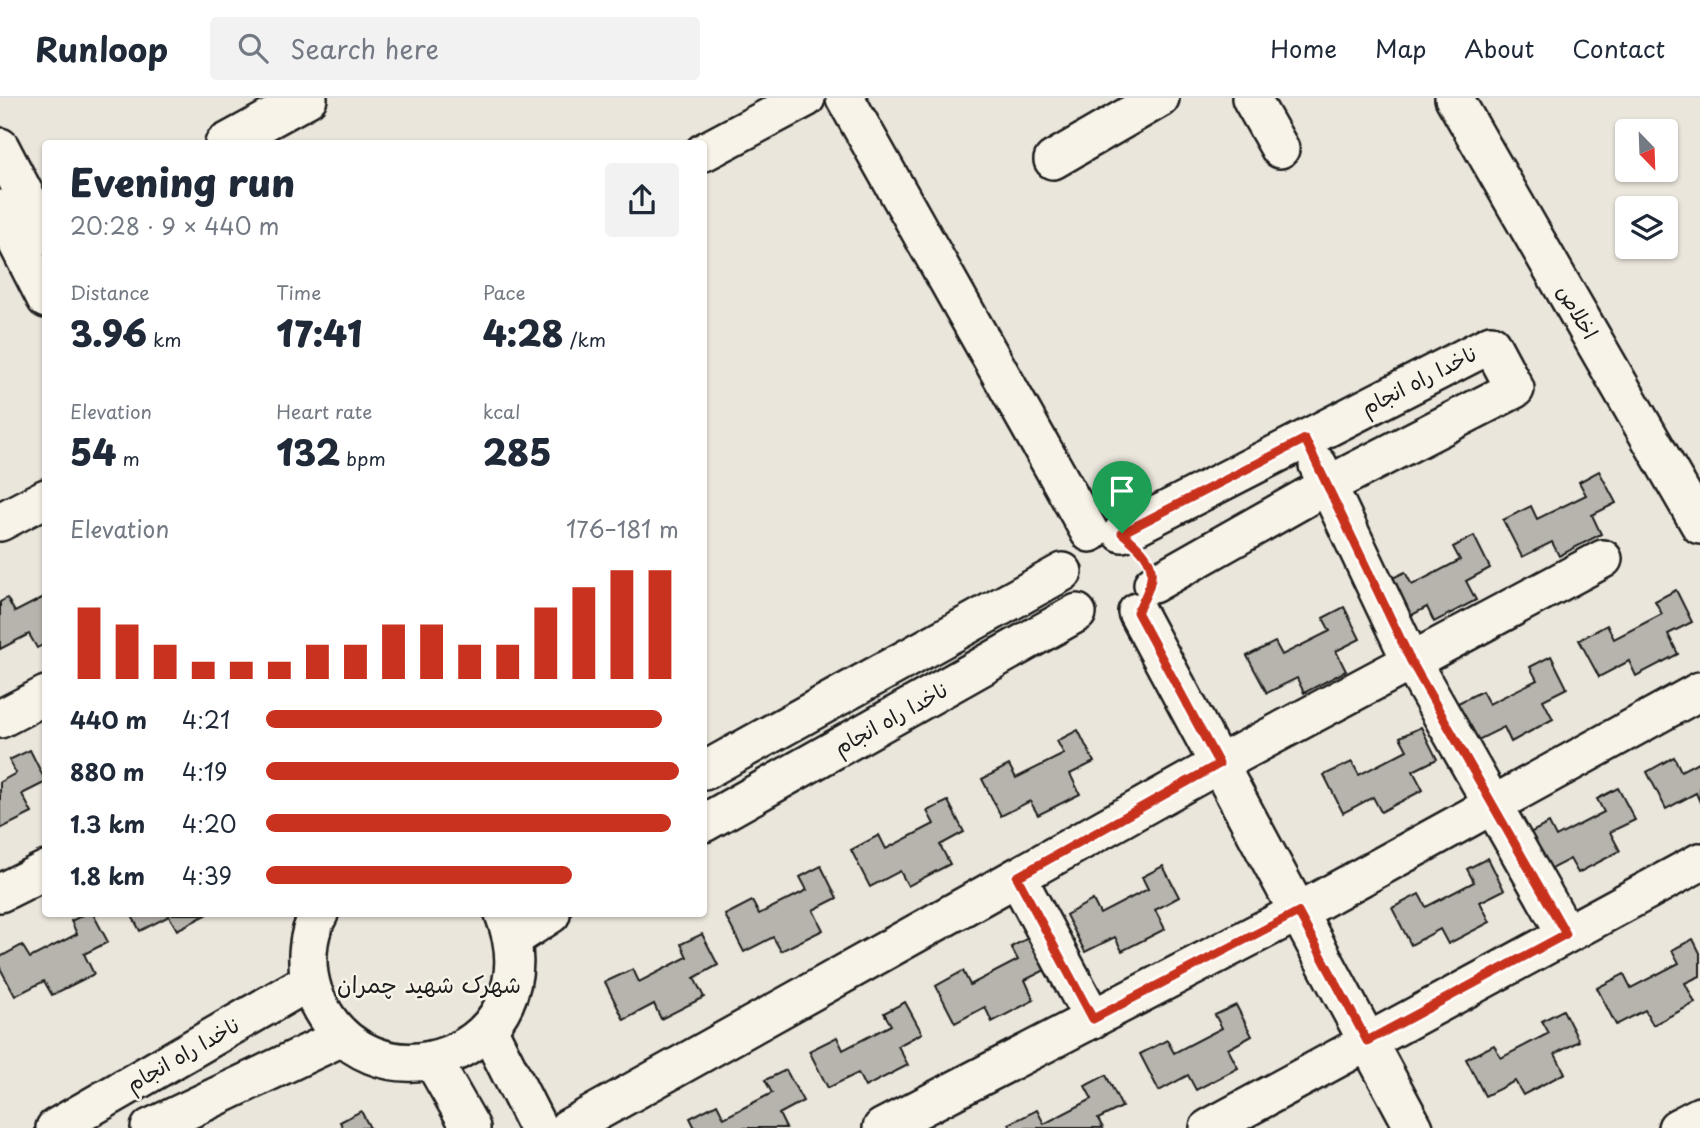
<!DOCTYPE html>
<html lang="en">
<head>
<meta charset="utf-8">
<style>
  body { margin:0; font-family:"Playpen Sans","Playpen Sans Arabic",sans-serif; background:#f2f2f3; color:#1f2937; height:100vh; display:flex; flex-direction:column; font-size:26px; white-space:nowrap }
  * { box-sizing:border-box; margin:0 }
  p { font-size:23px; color:#747a83 }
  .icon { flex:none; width:38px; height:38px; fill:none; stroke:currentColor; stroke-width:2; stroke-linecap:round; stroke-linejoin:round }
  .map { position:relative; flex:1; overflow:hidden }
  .drawer { position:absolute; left:42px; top:42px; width:665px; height:777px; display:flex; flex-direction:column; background:#fff; border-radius:7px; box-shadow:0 2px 5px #0004 }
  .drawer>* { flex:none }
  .needle { width:46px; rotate:157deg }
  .tools { position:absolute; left:1615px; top:21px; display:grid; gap:14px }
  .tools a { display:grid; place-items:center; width:63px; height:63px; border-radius:7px; background:#fff; box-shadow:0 2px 5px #0004; font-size:35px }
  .pin { position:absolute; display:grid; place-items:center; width:60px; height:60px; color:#fff; margin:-72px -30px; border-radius:50% 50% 50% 0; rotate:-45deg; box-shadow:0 0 7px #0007 }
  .pin .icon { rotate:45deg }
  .round { display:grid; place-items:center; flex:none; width:74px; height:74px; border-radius:7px; background:#f2f2f3 }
  .head { display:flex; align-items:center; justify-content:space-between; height:119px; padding:0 28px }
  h1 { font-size:38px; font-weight:800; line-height:52px }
  .stats { display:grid; grid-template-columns:repeat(3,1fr); gap:10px; height:119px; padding:7px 28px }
  .stats div { display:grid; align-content:center }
  .stats b { font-size:35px; font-weight:800 }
  .stats small { font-size:19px; font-weight:400 }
  .stats p { font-size:19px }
  .chart { height:196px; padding:14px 28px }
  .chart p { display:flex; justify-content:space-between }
  .chart svg { width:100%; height:126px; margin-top:7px; stroke:#c8321e; stroke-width:6 }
  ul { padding:0 28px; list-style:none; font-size:23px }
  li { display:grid; grid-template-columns:112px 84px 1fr; align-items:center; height:52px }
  li i { height:18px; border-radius:9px; background:#c8321e }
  header { display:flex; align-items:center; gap:42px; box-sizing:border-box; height:98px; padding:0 35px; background:#fff; border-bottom:2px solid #e0e1e3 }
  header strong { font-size:33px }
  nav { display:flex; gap:38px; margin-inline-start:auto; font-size:24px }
  .search { width:490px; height:63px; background:#f2f2f3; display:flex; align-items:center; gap:18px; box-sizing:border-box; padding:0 24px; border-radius:7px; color:#747a83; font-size:26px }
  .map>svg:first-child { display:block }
  .building { fill:#b6b4ac; stroke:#1c1c1c; stroke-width:2 }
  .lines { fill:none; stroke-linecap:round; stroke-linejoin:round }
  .minor-casing { stroke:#1c1c1c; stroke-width:42 }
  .minor { stroke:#f7f3e8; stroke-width:37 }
  .route-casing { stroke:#fff; stroke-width:14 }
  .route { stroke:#c8321e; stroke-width:9 }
  .labels { text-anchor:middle; stroke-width:5; stroke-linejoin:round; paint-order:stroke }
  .street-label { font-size:21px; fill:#1c1c1c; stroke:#f7f3e8 }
  .neighbourhood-label { font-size:23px; fill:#1c1c1c; stroke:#f7f3e8 }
</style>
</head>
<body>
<header>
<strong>Runloop</strong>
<div class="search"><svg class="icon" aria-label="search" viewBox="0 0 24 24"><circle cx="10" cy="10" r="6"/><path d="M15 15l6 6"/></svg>Search here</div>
<nav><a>Home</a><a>Map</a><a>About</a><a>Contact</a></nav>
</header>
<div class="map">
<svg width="1700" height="1030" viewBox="0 0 1700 1030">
  <rect width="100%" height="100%" fill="#eae6dc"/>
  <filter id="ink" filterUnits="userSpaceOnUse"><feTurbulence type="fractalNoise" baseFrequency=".0143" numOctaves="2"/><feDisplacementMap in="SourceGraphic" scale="14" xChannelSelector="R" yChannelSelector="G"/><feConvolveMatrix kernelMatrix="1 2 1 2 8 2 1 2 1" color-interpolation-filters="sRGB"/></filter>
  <g filter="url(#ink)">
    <g class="building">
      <polygon points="1599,373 1616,405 1592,417 1601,436 1559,458 1552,444 1522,459 1503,422 1531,408 1537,421 1586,397 1579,384"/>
      <polygon points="1474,438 1490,470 1466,483 1476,502 1434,524 1427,509 1397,525 1378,487 1405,474 1412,487 1460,462 1453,449"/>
      <polygon points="1676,492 1692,524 1668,536 1678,556 1636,578 1629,563 1599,579 1579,542 1607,527 1614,541 1662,516 1655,503"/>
      <polygon points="46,498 46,545 37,550 29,536 0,551 0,504 7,500 15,514"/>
      <polygon points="1344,509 1360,541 1336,553 1346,573 1304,595 1297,580 1267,595 1247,558 1275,544 1282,557 1330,533 1323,520"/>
      <polygon points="1551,558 1567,590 1543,602 1553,621 1511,644 1504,629 1474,644 1454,607 1482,593 1489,606 1537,582 1530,569"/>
      <polygon points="1421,629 1437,661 1413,673 1423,692 1381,714 1373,699 1343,715 1324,677 1352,664 1359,677 1407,652 1400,639"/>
      <polygon points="1078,632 1094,664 1070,676 1080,696 1038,717 1030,703 1001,718 982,681 1009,667 1016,680 1064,656 1057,643"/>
      <polygon points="30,652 46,684 22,696 32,715 0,731 0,684 16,675 9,662"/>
      <polygon points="1674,659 1681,673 1700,663 1700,704 1696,695 1666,711 1647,674"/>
      <polygon points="1618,690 1635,722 1610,734 1620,753 1578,775 1570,761 1541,776 1522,739 1549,725 1556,739 1604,714 1597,701"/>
      <polygon points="948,703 964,734 940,747 950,766 908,788 900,773 870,789 851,752 879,737 886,751 934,726 927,713"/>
      <polygon points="1488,760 1504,792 1480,804 1490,824 1448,846 1440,831 1411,847 1392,810 1419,796 1426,809 1474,784 1467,771"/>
      <polygon points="821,768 837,800 813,812 823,832 781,853 773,839 744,854 725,817 752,803 759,816 807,792 800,779"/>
      <polygon points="1163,768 1179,799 1155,812 1165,831 1122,853 1115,839 1085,854 1066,817 1093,802 1100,816 1148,791 1142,779"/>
      <polygon points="85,816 93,816 108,844 84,856 94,876 52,897 44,883 15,898 0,870 0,859 22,847 30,860 77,836 71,823"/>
      <polygon points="131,816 208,816 177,832 169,818 140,833"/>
      <polygon points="702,836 718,867 694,880 704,899 661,921 654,906 624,922 605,884 633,871 639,884 687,859 681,846"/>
      <polygon points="1032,838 1049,870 1025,882 1034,902 992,924 985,909 955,925 936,888 963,873 970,887 1018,862 1011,849"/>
      <polygon points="1693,841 1700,855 1700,878 1685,885 1695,905 1653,927 1645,912 1616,927 1597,890 1624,876 1631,890 1679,865 1672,852"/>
      <polygon points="905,904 922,935 898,948 908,967 865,989 858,975 828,990 809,953 837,939 843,952 891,927 884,915"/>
      <polygon points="1236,907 1252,938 1228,951 1238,970 1196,992 1188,977 1159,993 1140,956 1167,942 1174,955 1222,930 1215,917"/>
      <polygon points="1563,912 1579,943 1555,956 1565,975 1523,997 1515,983 1485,998 1466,961 1494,947 1501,960 1549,935 1542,923"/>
      <polygon points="786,972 803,1003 779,1016 786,1030 695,1030 690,1020 717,1006 724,1020 772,995 765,982"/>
      <polygon points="1106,977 1122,1009 1098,1021 1103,1030 1011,1030 1009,1026 1037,1012 1044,1026 1092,1001 1085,988"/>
      <polygon points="361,1013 370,1030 343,1030 340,1024"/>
    </g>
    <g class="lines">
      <defs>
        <g id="minor">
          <polyline points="845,0 1090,435"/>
          <polyline points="1251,0 1280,51"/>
          <polyline points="1454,0 1700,427"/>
          <polyline points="224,46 308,0"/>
          <polyline points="0,49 46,137"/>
          <polyline points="704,54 806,0"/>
          <polyline points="1053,62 1160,0"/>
          <polyline points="0,111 46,201"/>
          <polyline points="1318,367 1411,563 1566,836"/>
          <polyline points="0,424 46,400"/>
          <polyline points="1122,435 1491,246 1515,291 1328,387 1153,486"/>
          <polyline points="1137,514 1414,1030"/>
          <polyline points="0,621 46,597"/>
          <polyline points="704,673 1063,474"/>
          <polyline points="704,725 1077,515"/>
          <polyline points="1017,779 1093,921"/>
          <polyline points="0,795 46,772"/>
          <path d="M319,816C306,837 305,869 313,893C364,1027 559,955 504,816"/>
          <polyline points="514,840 551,816"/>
          <polyline points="488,931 538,1030"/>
          <polyline points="433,963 471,1030"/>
          <polyline points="55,1030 310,883"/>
          <polyline points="150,1030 342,939"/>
          <polyline points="568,1030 1219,666 1603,461"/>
          <polyline points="882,1030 1298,814 1700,593"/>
          <polyline points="1209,1030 1700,764"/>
          <polyline points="1677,1030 1700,1018"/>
        </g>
      </defs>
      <use href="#minor" class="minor-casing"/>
      <use href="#minor" class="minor"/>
    </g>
  </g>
  <g class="lines" filter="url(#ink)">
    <defs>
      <path id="route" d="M1305,341L1411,563L1566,836L1367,943L1298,814L1093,921L1017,779L1219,666L1137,514C1159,475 1157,463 1122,435Z"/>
    </defs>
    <use href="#route" class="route-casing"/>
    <use href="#route" class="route"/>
  </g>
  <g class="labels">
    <g class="street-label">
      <text transform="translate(1577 214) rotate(60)" y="7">اخلاص</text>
      <text transform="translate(1419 283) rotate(-27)" y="7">ناخدا راه انجام</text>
      <text transform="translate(891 621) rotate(-29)" y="7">ناخدا راه انجام</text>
      <text transform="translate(183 957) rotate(-30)" y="7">ناخدا راه انجام</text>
    </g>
    <g class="neighbourhood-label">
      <text x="429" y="895">شهرک شهید چمران</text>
    </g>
  </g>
</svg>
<div class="tools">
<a><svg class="needle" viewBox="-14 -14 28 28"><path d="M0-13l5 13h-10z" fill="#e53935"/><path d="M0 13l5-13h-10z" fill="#747a83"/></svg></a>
<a><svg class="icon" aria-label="layers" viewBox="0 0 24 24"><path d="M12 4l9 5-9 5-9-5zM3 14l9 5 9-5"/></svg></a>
</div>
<div class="pin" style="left:1122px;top:435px;background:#1e9e55"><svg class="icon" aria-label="arrive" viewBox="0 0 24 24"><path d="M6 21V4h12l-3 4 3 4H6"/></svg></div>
<section class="drawer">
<div class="head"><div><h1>Evening run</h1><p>20:28 · 9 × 440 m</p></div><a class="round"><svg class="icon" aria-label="share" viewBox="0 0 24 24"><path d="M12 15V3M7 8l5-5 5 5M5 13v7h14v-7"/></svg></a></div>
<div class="stats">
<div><p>Distance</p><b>3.96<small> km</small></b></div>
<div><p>Time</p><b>17:41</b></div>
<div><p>Pace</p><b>4:28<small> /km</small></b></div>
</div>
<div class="stats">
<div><p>Elevation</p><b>54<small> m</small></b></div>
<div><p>Heart rate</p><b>132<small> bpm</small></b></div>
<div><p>kcal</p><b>285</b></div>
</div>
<div class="chart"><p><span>Elevation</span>176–181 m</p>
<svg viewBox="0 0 160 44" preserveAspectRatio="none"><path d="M5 44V19M15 44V25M25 44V32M35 44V38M45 44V38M55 44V38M65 44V32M75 44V32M85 44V25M95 44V25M105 44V32M115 44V32M125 44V19M135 44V12M145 44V6M155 44V6"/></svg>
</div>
<ul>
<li><b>440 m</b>4:21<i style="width:96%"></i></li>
<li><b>880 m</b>4:19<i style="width:100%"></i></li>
<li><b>1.3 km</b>4:20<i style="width:98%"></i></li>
<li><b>1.8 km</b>4:39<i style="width:74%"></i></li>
</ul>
</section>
</div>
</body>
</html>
